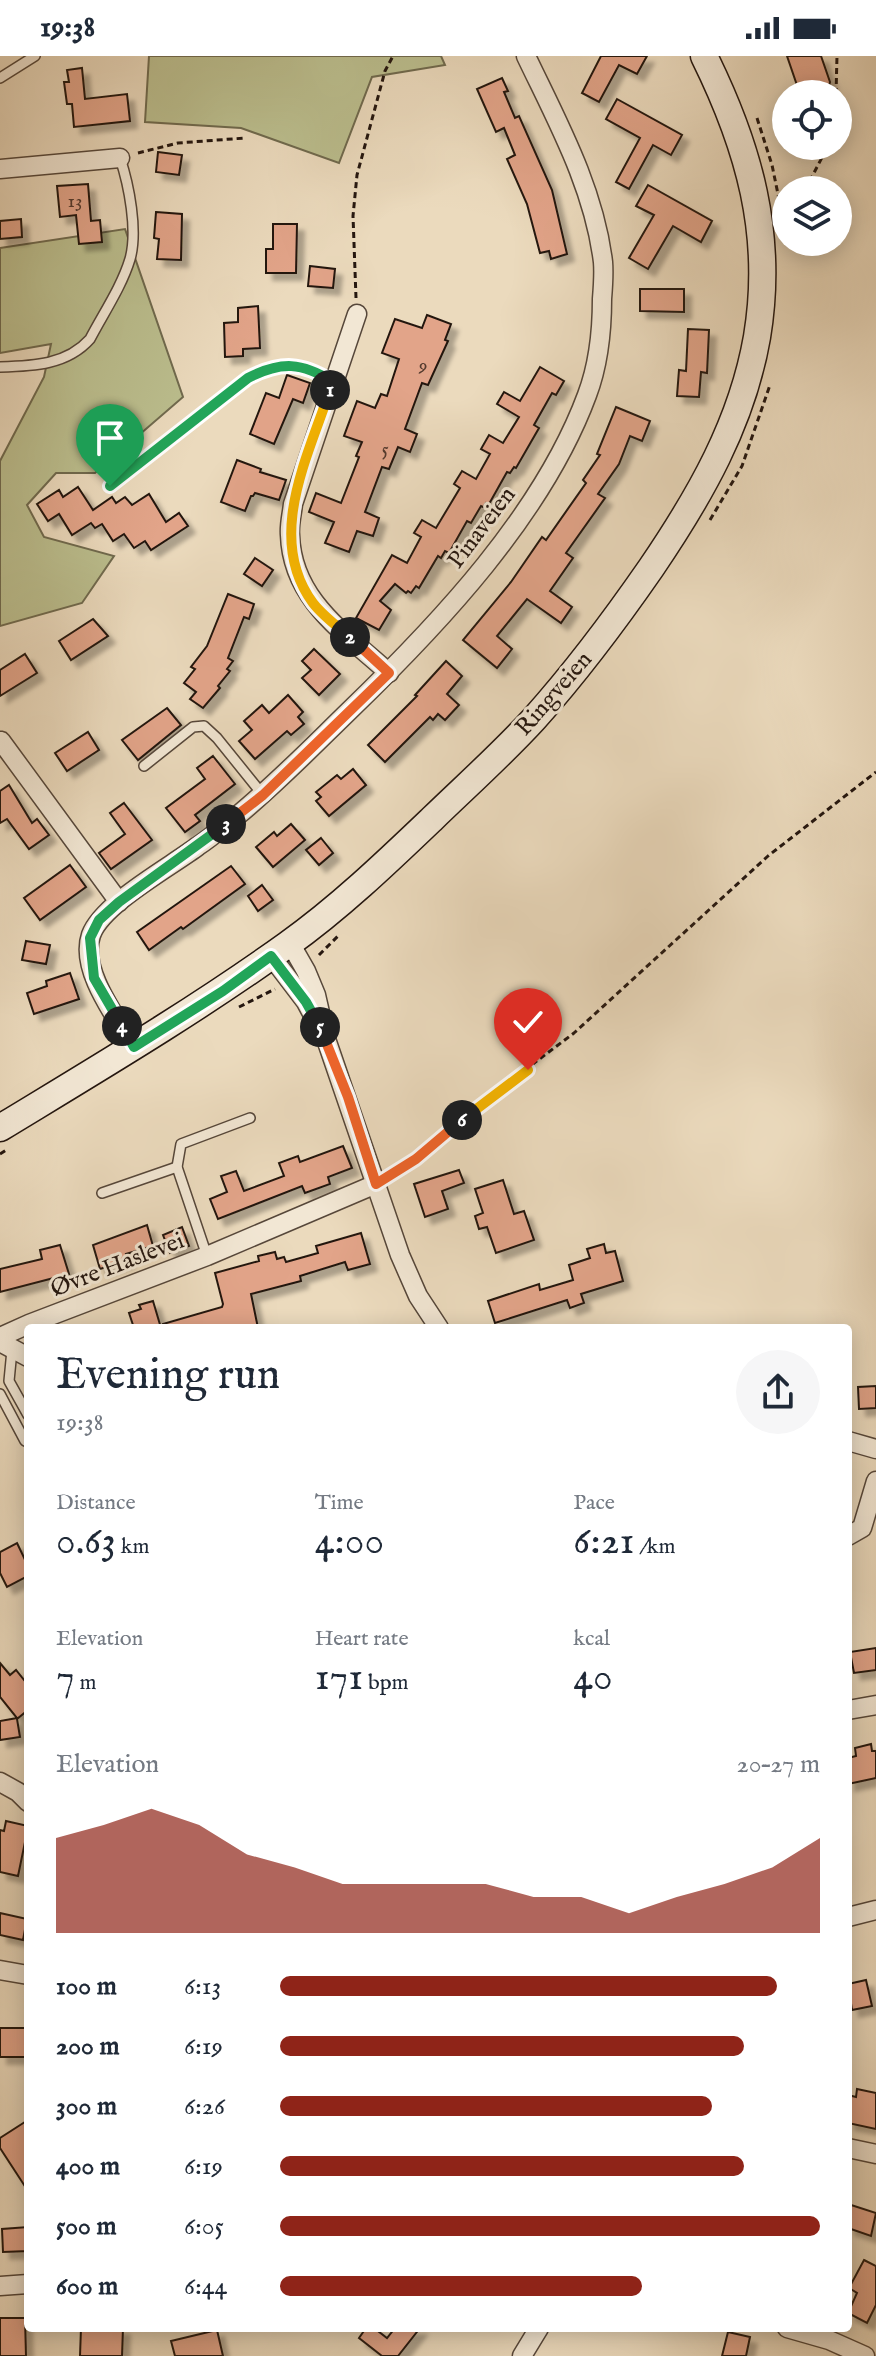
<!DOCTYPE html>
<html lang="en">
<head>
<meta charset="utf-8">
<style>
  body { margin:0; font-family:"IM FELL English",serif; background:#f6f6f7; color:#1f2937; height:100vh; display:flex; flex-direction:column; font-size:30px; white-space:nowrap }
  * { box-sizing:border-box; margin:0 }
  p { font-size:26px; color:#747a83 }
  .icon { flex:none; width:44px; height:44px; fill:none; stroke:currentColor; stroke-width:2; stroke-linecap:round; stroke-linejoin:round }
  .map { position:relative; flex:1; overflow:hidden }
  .panel { position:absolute; left:24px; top:1268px; width:828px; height:1008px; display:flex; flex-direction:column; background:#fff; border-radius:8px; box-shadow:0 4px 20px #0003 }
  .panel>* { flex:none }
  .fabs { position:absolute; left:772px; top:24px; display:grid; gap:16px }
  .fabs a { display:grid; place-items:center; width:80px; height:80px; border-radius:50%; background:#fff; box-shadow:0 4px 20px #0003; font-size:40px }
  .pin { position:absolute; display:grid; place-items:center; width:68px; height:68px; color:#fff; margin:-82px -34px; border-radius:50% 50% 50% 0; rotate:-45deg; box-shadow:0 0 8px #0007 }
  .pin .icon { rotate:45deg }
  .km { position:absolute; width:40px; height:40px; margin:-20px; border-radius:50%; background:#222; color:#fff; font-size:22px; line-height:40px; text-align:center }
  .round { display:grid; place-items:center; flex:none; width:84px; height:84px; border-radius:42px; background:#f6f6f7 }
  .headline { display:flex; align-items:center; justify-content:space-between; height:136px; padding:0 32px }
  h1 { font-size:44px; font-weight:600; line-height:60px }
  .figures { display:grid; grid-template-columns:repeat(3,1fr); gap:12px; height:136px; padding:8px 32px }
  .figures div { display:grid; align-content:center }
  .figures b { font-size:40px; font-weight:600 }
  .figures small { font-size:22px; font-weight:400 }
  .figures p { font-size:22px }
  .chart { height:224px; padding:16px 32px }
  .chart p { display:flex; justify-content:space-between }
  .chart svg { width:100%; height:144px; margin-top:8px; fill:#8f2418; opacity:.7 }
  ul { padding:0 32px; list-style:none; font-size:26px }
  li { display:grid; grid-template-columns:128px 96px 1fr; align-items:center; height:60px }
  li i { height:20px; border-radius:10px; background:#8f2418 }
  .status { display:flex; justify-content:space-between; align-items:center; height:56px; padding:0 40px; background:#fff; direction:ltr }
  .status svg { height:22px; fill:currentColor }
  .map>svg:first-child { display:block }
  .green { fill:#bbbe8e; stroke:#706a4e; stroke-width:2 }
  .building { fill:#e2a489; stroke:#24160f; stroke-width:2; filter:url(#shadow) }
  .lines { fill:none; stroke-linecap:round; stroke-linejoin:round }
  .service-casing { stroke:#56473a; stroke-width:12 }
  .minor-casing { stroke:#56473a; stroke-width:21 }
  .secondary-casing { stroke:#24160f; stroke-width:29 }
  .path { stroke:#24160f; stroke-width:3; stroke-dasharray:6 4; stroke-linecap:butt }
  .service { stroke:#f2e7d4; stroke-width:9 }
  .minor { stroke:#f2e7d4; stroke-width:18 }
  .secondary { stroke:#f2e7d4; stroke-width:26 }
  .split-1-casing { stroke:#fff; stroke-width:16 }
  .split-2-casing { stroke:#fff; stroke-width:16 }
  .split-3-casing { stroke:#fff; stroke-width:16 }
  .split-4-casing { stroke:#fff; stroke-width:16 }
  .split-5-casing { stroke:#fff; stroke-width:16 }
  .split-6-casing { stroke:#fff; stroke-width:16 }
  .split-7-casing { stroke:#fff; stroke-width:16 }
  .split-1 { stroke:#22a559; stroke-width:10 }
  .split-2 { stroke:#f5b400; stroke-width:10 }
  .split-3 { stroke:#f0652b; stroke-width:10 }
  .split-4 { stroke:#22a559; stroke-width:10 }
  .split-5 { stroke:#22a559; stroke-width:10 }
  .split-6 { stroke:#f0652b; stroke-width:10 }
  .split-7 { stroke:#f5b400; stroke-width:10 }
  .labels { text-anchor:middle; stroke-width:6; stroke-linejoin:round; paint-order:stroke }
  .number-label { font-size:20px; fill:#543a2e }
  .street-label { font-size:24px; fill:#24160f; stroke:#f2e7d4 }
</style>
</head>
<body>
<div class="status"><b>19:38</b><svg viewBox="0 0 49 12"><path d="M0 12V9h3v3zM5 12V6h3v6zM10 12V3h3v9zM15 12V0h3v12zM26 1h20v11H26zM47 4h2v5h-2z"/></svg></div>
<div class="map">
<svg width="876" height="2300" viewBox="0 0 876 2300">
  <defs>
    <filter id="shadow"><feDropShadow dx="7" dy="7" stdDeviation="2" flood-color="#0004"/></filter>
  </defs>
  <rect width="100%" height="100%" fill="#ebdabd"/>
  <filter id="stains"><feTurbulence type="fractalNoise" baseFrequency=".0025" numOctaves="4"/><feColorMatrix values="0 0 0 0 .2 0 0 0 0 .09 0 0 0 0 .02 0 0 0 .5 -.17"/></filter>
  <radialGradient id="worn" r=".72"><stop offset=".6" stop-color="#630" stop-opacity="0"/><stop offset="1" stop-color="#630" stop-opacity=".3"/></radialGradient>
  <g class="green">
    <polygon points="149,0 441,0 445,9 372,21 339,107 241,72 145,66"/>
    <polygon points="125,173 183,341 95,417 56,417 27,449 44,481 114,500 82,547 0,570 0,405 44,321 51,288 0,297 0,192"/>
  </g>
  <g class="building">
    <polygon points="601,0 647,0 637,18 619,9 599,46 582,37"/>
    <polygon points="787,0 821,0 830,26 829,30 825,31 828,38 800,38"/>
    <polygon points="82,12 85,43 127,38 130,65 74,71 72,48 67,48 64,26 69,26 67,14"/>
    <polygon points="502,22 508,35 504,36 515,62 519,60 552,134 567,198 551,203 549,195 540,197 527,148 507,103 515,99 504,72 496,76 477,33"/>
    <polygon points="617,43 682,79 671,99 653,89 629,133 616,126 640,82 606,63"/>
    <polygon points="158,96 182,99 179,119 156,116"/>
    <polygon points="88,128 91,165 100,164 102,186 79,188 76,159 60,161 57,130"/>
    <polygon points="648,129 712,165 701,186 673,170 648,213 629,202 654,159 636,150"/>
    <polygon points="156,156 182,158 181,204 157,203 159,183 154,182"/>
    <polygon points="21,163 22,181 0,183 0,165"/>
    <polygon points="273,168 297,168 296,217 266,217 266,193 273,193"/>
    <polygon points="310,210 335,213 333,232 308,230"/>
    <polygon points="640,233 684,233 684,256 640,255"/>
    <polygon points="258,250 260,292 243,293 243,300 225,301 224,267 238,266 238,252"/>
    <polygon points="427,259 451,268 445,284 448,285 428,329 422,327 405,373 417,378 410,396 398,391 389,413 382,411 365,456 379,462 373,480 357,475 349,496 325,487 334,466 309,456 316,437 341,447 359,401 356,400 362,386 344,380 357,345 375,352 381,338 387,340 399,303 382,297 395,263 422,272"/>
    <polygon points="688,273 709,274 707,317 701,316 699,341 677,340 679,314 686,315"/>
    <polygon points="540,311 564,325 556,339 552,337 534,369 539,372 516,412 514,411 510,417 507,416 489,448 486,447 483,451 481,450 471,467 467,465 449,497 445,495 441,502 438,500 419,532 416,530 411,537 408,535 406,537 395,528 380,545 391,554 379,574 356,562 392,499 407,507 421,481 414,477 422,464 436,472 460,432 454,428 462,415 476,423 490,398 481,393 489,379 503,387 519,361 497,348 504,336 520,345"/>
    <polygon points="287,319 310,327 303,347 293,343 274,388 250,378 266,337 279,342"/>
    <polygon points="616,351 650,365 642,385 630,380 619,408 598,438 605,442 566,497 573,502 550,535 572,551 561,567 527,543 497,580 512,593 497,612 463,584 511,526 542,481 546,484 586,427 583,424 600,399 597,398"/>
    <polygon points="237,404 261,413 260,416 286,424 279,444 255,437 253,440 251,440 245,455 221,446"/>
    <polygon points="78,431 93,454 112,441 116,447 125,441 132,449 149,438 166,466 179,457 188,470 151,494 145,485 134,492 124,478 113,485 102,468 95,472 91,467 72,479 59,458 48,465 37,448 59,434 63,441"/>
    <polygon points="255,502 273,514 262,530 244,518"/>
    <polygon points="228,538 254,548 249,563 244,561 228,602 233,605 227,613 230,615 218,630 220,632 203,652 190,643 196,636 184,627 195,613 191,611 207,590"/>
    <polygon points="93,563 108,580 71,604 59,585"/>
    <polygon points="314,593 340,618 319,639 302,622 311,614 302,605"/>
    <polygon points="25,598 37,617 0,640 0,614"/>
    <polygon points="446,605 462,620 447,638 459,649 445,664 438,658 433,664 430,661 385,706 368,689 417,640 415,639"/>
    <polygon points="288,639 303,656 298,661 304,668 291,679 287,675 255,703 239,685 252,674 244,665 262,649 269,657"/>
    <polygon points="167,652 181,669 138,704 122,684"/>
    <polygon points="88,676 99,694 67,715 55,697"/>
    <polygon points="213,700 235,728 195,759 200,765 185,776 166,752 205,723 197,712"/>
    <polygon points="353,713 366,729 329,760 316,745 321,741 316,736 337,719 341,723"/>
    <polygon points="9,729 32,767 37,763 49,779 29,793 7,763 0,767 0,735"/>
    <polygon points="124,747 152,784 111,813 99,797 125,778 110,757"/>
    <polygon points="291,768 305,784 273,811 256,791 274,776 277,780"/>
    <polygon points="321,782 333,797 319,809 306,794"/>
    <polygon points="70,809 86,831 40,864 24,842"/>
    <polygon points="231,810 245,828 183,873 181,871 149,894 137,876"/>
    <polygon points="262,829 273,844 258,855 248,840"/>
    <polygon points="26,885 50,889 46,908 22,904"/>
    <polygon points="70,917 79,943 34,958 27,937 47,930 46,925"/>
    <polygon points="343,1090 352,1112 328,1121 330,1128 305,1137 302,1130 218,1163 210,1143 227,1136 221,1120 236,1115 244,1135 284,1120 279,1107 298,1100 300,1106"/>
    <polygon points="459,1114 464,1127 442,1135 448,1153 425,1161 414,1128"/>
    <polygon points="503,1124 514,1158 524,1155 534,1184 496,1197 487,1171 479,1173 475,1160 483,1157 475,1133"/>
    <polygon points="147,1169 153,1190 126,1198 128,1204 100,1213 93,1189"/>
    <polygon points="182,1171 189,1190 170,1197 163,1179"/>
    <polygon points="361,1177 370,1208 348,1214 345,1206 300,1220 301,1225 251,1238 258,1272 163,1272 163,1268 222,1251 223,1248 215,1217 259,1205 258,1200 275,1196 277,1203 284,1201 286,1206 318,1197 316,1190"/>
    <polygon points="604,1188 606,1197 615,1195 623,1225 581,1238 584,1247 570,1252 567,1244 495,1267 488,1245 539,1228 540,1234 573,1224 569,1209 590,1202 587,1193"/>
    <polygon points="60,1189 69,1218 0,1236 0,1213 42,1203 40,1194"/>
    <polygon points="153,1245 161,1272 134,1272 129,1257 141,1253 139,1249"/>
    <polygon points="876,1330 876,1352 859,1353 858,1331"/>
    <polygon points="17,1487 28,1510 28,1520 7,1531 0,1517 0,1496"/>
    <polygon points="876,1592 876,1614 854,1617 850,1596"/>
    <polygon points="0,1607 10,1619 16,1614 28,1629 28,1654 17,1663 20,1681 0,1684 0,1665 17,1662 0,1641"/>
    <polygon points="871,1688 872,1695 876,1695 876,1722 848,1728 848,1702 856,1700 855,1692"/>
    <polygon points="6,1765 28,1770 28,1787 25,1786 18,1820 0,1816 0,1774 4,1775"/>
    <polygon points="0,1857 27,1863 23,1884 0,1879"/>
    <polygon points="866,1924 872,1950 852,1954 848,1928"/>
    <rect x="0" y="1972" width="28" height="29"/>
    <polygon points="857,2033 876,2037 876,2073 848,2067 848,2039 856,2041"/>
    <polygon points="28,2064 28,2135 0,2092 0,2082"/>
    <polygon points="848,2148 876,2157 871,2180 848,2172"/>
    <polygon points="28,2171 28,2195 3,2196 2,2173"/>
    <polygon points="864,2204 876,2210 876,2249 867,2267 848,2257 857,2237 849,2232"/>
    <polygon points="0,2262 25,2262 26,2300 0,2300"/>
    <polygon points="81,2272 123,2272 122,2300 80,2300"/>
    <polygon points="366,2272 374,2272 387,2282 395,2272 420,2272 398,2300 382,2300 359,2282"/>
    <polygon points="217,2274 223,2300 175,2300 171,2285"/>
    <polygon points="728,2276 750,2281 746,2300 722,2300"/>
  </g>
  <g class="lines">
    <defs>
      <g id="service">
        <polyline points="0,22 35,0"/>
        <path d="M0,311C33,310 67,309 90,283C103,258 122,230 130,203C138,175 129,129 120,102"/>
        <path d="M110,430L248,322C280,305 302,306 333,326"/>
        <polyline points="144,710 193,671 204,670 217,682 263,739"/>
        <polyline points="102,1137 177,1111"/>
        <polyline points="207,1200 177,1111 181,1088 250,1062"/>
        <polyline points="12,1294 9,1325 28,1359"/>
        <polyline points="0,1338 25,1385"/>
      </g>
      <g id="minor">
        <polyline points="0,113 120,102"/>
        <path d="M357,258L293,448C292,458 289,469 290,479C292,544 345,577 389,617"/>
        <polyline points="1,685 119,846"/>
        <polyline points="290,887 306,915 316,939 326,983 400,1199 418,1240 439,1272"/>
        <polyline points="271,900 306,946 315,963"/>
        <path d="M134,991C117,962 79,914 91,879C102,848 170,811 198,790C212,781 224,770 237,760C276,728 312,691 349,655C439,568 543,458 587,339C598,310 602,274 602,243C603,231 604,218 603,206C594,132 558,67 526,0"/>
        <polyline points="0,1281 29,1268 207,1200 376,1128"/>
        <polyline points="0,1286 28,1301"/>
        <polyline points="848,1385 876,1393"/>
        <polyline points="848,1480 862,1472 876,1425"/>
        <polyline points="848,1654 876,1649"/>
        <polyline points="0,1726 18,1736 28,1746"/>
        <polyline points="848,1861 876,1854"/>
        <polyline points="0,1914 28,1919"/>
        <polyline points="848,2092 876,2098"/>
        <polyline points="0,2230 28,2228"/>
        <polyline points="787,2272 829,2284 865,2300"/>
        <polyline points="522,2300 539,2272"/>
      </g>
      <path id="secondary" d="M0,1072C97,1013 195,955 287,889C339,852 387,806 432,763C466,730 502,698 534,663C576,616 615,564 651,512C700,440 742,367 757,281C774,179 749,91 704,0"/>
    </defs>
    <use href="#service" class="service-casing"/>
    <use href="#minor" class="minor-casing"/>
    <use href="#secondary" class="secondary-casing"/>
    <g class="path">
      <polyline points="836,38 837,0"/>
      <polyline points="757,62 772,109 779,143"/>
      <polyline points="138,97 178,87 245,82"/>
      <polyline points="805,134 828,90"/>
      <polyline points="356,242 353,160 357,119 385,15 393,0"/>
      <polyline points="710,464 742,410 770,329"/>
      <polyline points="319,899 339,879"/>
      <polyline points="239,951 275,933"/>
      <polyline points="0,1098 8,1093"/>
      <polyline points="391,1120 416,1103 493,1038 574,977 768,800 876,716"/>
    </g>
    <use href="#service" class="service"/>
    <use href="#minor" class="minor"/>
    <use href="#secondary" class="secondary"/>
  </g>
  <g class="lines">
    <defs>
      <path id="split-1" d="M110,430L248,322C281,305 302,306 333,326L330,334"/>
      <path id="split-2" d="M330,334C308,401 265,482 313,547C323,560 338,571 350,581"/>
      <polyline id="split-3" points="226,768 263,739 389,617 350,581"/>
      <polyline id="split-4" points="122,970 94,922 90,882 99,864 119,846 226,768"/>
      <polyline id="split-5" points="122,970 134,991 223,935 271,900 306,946 320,971"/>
      <polyline id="split-6" points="320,971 348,1041 376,1128 416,1103 462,1064"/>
      <polyline id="split-7" points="462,1064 528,1014"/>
    </defs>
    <use href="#split-1" class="split-1-casing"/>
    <use href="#split-2" class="split-2-casing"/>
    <use href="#split-3" class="split-3-casing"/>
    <use href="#split-4" class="split-4-casing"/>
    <use href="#split-5" class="split-5-casing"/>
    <use href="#split-6" class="split-6-casing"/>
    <use href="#split-7" class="split-7-casing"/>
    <use href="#split-1" class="split-1"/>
    <use href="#split-2" class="split-2"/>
    <use href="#split-3" class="split-3"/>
    <use href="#split-4" class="split-4"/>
    <use href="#split-5" class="split-5"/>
    <use href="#split-6" class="split-6"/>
    <use href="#split-7" class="split-7"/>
  </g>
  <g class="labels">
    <g class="number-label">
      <text x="75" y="151">13</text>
      <text x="423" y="315">9</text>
      <text x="385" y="399">5</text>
    </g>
    <g class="street-label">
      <text transform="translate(481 471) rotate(-53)" y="8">Pinaveien</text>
      <text transform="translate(553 637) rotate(-49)" y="8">Ringveien</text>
      <text transform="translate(117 1208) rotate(-21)" y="8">Øvre Haslevei</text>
    </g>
  </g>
  <rect width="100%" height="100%" filter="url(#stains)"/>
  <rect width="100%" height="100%" fill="url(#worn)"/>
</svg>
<div class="fabs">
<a><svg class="icon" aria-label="locate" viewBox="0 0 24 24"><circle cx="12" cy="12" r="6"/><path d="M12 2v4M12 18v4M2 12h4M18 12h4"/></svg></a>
<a><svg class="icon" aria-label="layers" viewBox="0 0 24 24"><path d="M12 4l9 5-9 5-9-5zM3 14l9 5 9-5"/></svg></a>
</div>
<div class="pin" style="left:110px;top:430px;background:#1e9e55"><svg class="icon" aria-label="arrive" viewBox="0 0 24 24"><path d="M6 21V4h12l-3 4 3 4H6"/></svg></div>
<div class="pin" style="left:528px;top:1014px;background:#d93025"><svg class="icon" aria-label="check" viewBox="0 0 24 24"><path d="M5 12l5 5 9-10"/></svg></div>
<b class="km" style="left:330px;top:334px">1</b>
<b class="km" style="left:350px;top:581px">2</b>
<b class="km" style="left:226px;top:768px">3</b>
<b class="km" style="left:122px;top:970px">4</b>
<b class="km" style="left:320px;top:971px">5</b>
<b class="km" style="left:462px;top:1064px">6</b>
<section class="panel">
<div class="headline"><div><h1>Evening run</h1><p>19:38</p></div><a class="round"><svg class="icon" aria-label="share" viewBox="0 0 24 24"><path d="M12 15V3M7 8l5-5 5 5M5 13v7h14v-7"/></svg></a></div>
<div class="figures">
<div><p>Distance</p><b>0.63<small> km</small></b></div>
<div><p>Time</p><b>4:00</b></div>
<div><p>Pace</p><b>6:21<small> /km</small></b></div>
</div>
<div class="figures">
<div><p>Elevation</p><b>7<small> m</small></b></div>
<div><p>Heart rate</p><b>171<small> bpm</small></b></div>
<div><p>kcal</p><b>40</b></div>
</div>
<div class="chart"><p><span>Elevation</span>20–27 m</p>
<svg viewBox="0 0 160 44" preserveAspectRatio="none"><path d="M0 44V15L10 11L20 6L30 11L40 20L50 24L60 29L70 29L80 29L90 29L100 33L110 33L120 38L130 33L140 29L150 24L160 15V44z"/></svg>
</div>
<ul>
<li><b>100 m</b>6:13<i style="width:92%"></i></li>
<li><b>200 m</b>6:19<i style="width:86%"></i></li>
<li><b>300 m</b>6:26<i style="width:80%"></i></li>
<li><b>400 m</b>6:19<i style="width:86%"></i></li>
<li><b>500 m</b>6:05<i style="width:100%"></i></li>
<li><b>600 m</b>6:44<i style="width:67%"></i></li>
</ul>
</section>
</div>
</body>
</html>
